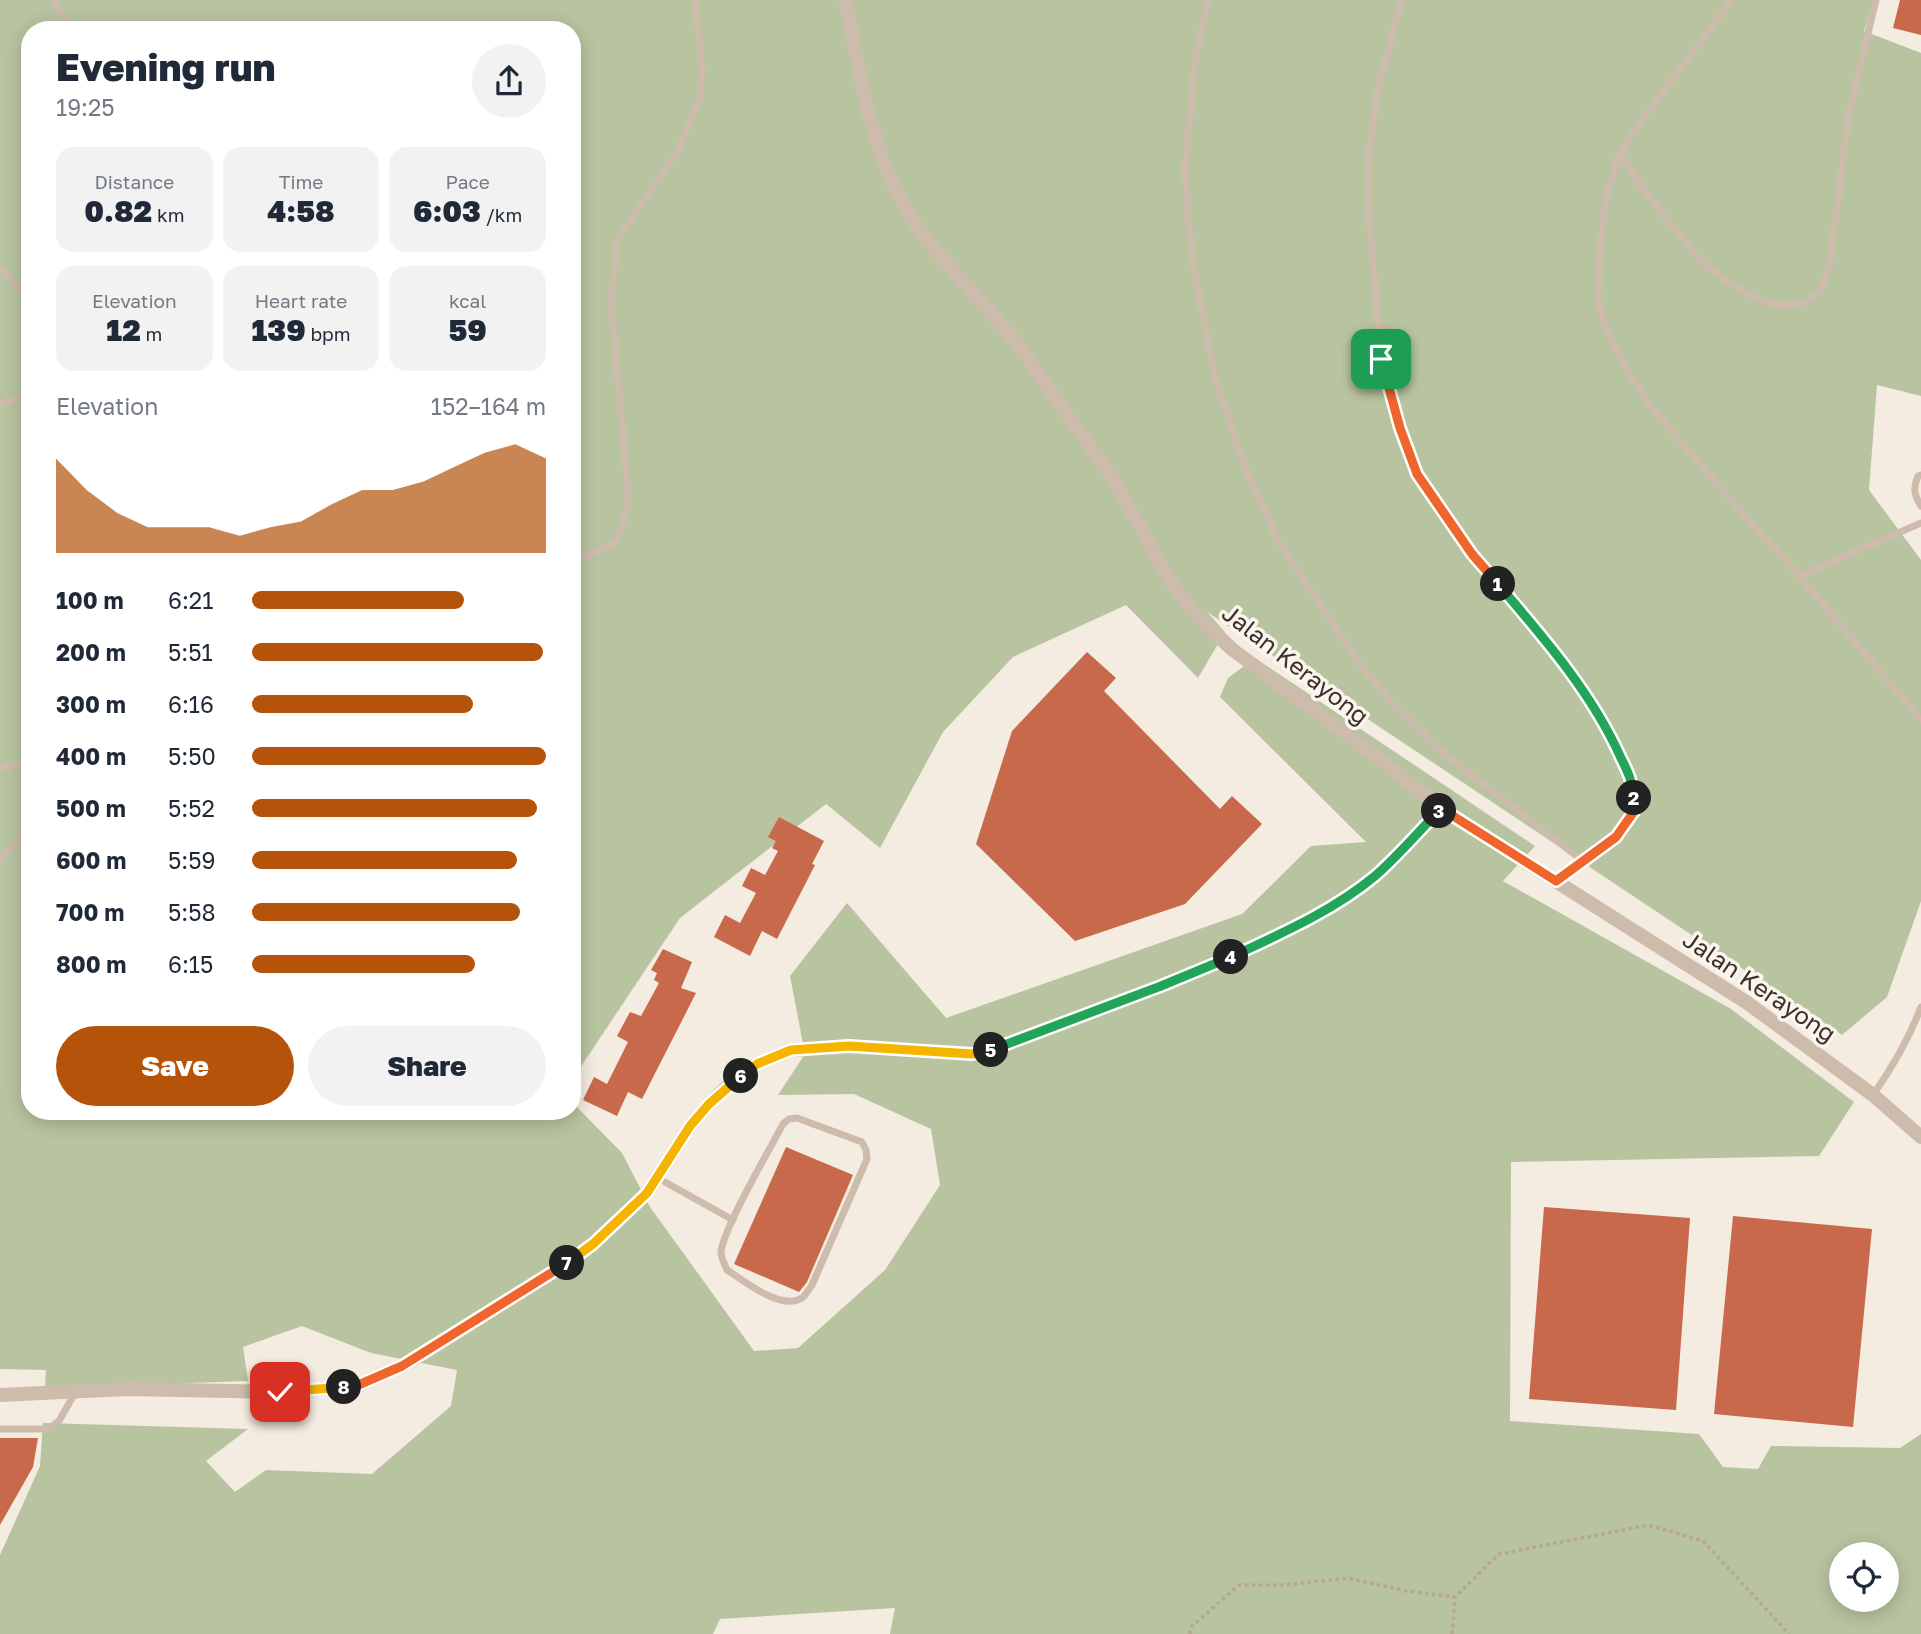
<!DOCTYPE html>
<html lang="en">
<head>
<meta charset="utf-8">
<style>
  body { margin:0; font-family:"Golos Text",sans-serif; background:#f2f2f3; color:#1f2937; height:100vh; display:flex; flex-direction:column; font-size:26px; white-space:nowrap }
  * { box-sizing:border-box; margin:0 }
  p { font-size:23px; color:#747a83 }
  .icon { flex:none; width:38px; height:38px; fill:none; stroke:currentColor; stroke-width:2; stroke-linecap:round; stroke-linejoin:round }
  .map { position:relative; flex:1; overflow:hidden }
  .sheet { position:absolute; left:21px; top:21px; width:560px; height:1099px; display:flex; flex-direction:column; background:#fff; border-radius:28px; box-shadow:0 4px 18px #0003 }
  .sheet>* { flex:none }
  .tools { position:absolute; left:1829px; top:1542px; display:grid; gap:14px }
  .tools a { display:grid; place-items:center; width:70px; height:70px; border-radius:50%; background:#fff; box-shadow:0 4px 18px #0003; font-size:35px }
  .pin { position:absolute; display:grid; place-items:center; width:60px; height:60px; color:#fff; margin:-30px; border-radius:14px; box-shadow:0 4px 10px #0006 }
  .km { position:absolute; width:35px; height:35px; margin:-18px; border-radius:50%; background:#222; color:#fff; font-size:19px; line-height:35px; text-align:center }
  .round { display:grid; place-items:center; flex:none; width:74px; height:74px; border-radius:37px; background:#f2f2f3 }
  .summary { display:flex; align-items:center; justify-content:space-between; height:119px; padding:0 35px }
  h1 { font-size:38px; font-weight:800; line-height:52px }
  .figures { display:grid; grid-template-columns:repeat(3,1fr); gap:10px; height:119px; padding:7px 35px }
  .figures div { display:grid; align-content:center; border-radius:18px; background:#f2f2f3; text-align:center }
  .figures b { font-size:30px; font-weight:800 }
  .figures small { font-size:19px; font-weight:400 }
  .figures p { font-size:19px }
  .chart { height:196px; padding:14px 35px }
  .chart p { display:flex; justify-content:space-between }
  .chart svg { width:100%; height:126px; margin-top:7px; fill:#b45309; opacity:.7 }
  .primary-button { display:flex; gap:14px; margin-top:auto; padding:14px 35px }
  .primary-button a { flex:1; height:80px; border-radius:42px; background:#b45309; color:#fff; font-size:28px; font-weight:800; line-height:80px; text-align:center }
  .primary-button a+a { background:#f2f2f3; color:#1f2937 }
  ul { padding:0 35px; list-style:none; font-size:23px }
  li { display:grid; grid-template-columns:112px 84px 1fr; align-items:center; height:52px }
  li i { height:18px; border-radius:9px; background:#b45309 }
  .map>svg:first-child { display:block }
  .green { fill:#b8c4a0; fill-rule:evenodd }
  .building { fill:#c8694b }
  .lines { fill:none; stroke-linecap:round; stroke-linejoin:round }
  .path { stroke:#b9a596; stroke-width:3.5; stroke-dasharray:3.5 3.5; stroke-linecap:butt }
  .lane { stroke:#cdbbac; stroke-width:7 }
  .street { stroke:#cdbbac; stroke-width:14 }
  .split-1-casing { stroke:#fff; stroke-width:14 }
  .split-2-casing { stroke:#fff; stroke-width:14 }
  .split-3-casing { stroke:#fff; stroke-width:14 }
  .split-4-casing { stroke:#fff; stroke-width:14 }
  .split-5-casing { stroke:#fff; stroke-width:14 }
  .split-6-casing { stroke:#fff; stroke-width:14 }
  .split-7-casing { stroke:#fff; stroke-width:14 }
  .split-8-casing { stroke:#fff; stroke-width:14 }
  .split-9-casing { stroke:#fff; stroke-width:14 }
  .split-1 { stroke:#f0652b; stroke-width:9 }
  .split-2 { stroke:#22a559; stroke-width:9 }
  .split-3 { stroke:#f0652b; stroke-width:9 }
  .split-4 { stroke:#22a559; stroke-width:9 }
  .split-5 { stroke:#22a559; stroke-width:9 }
  .split-6 { stroke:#f5b400; stroke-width:9 }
  .split-7 { stroke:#f5b400; stroke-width:9 }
  .split-8 { stroke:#f0652b; stroke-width:9 }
  .split-9 { stroke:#f5b400; stroke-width:9 }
  .labels { text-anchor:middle; stroke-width:7; stroke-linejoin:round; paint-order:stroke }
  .street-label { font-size:24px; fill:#3b302b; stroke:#fbf5ee }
</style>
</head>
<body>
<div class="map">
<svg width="1921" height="1634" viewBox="0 0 1921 1634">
  <rect width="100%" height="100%" fill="#f4ebe1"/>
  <path class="green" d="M0,0H1874L1864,31L1921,53V396L1877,385L1869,490L1921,560V901L1887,997L1842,1035L1207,612L1225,632L1198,678L1126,605L1013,657L943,732L880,848L826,804L680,918L572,1080V30H30V1111H572V1102L622,1153L650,1207L754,1351L798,1348L885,1270L940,1185L931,1129L854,1094L778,1095L805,1054L790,976L847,903L946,1018L1242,914L1311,846L1366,842L1220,697L1228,678L1255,658L1535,846L1503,881L1731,1009L1854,1102L1819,1156L1511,1162L1510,1421L1699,1434L1723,1467L1758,1469L1771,1446L1900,1448L1921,1434V1634H890L895,1608L720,1619L713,1634H0V1555L40,1466L43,1423L248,1429L206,1461L235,1492L266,1470L372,1474L451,1406L457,1370L371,1353L302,1326L243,1347L248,1381L45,1388L46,1370L0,1369ZM1841,1554H1886V1600H1841Z"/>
  <g class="building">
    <polygon points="1900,0 1921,0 1921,35 1893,28"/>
    <polygon points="1087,652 1116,678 1104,691 1220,809 1232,796 1262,824 1185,904 1075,941 976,844 1012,731"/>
    <polygon points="779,817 824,841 812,864 815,865 777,939 762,931 750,956 714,937 725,915 740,923 756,893 742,886 751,868 765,875 778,851 772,848 776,841 768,837"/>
    <polygon points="663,949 692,962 681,988 696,993 642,1099 628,1092 617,1116 583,1100 594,1077 607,1084 628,1042 617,1036 630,1012 641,1016 659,983 654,980 657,973 651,970"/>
    <polygon points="786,1147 853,1175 807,1282 799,1292 734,1264"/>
    <polygon points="1544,1207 1690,1218 1676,1410 1529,1399"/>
    <polygon points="1733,1216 1872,1229 1853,1427 1714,1414"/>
    <polygon points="0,1438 38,1438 33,1467 0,1525"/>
  </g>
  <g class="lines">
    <g class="path">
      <polyline points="1190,1634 1190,1628 1239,1585 1285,1585 1348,1578 1406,1591 1455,1597 1499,1554 1649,1525 1703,1541 1789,1634"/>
      <polyline points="1452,1634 1455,1598"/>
    </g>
    <g class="lane">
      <polyline points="52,0 74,30"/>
      <polyline points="1208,0 1195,62 1185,169 1191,253 1214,374 1245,467 1278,541 1356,659 1389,700 1442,752 1583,861"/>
      <polyline points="1402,0 1378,87 1369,152 1369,216 1381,359 1400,428 1417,474 1472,554 1553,648 1610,732 1633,784 1635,810 1616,837 1556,881"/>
      <polyline points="1732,0 1653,105 1619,153 1606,197 1599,257 1598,303 1612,343 1629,373 1652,408 1715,482 1799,576 1921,720"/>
      <path d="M1619,153C1638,182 1658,209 1680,235C1687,243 1693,253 1701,260C1727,284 1786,328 1818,292C1823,286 1826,276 1829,268L1849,113L1876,0"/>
      <polyline points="0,269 30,300"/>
      <polyline points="0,404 30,394"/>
      <path d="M1921,475L1918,476C1913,489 1914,495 1921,506"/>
      <polyline points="572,556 585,557 616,542 629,503 611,302 617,239 677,153 700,98 702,69 695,0"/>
      <polyline points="1799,576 1921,523"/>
      <polyline points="0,768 30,760"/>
      <polyline points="0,860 30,830"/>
      <path d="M1873,1095C1892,1068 1909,1039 1921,1007"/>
      <path d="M797,1118L862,1142L866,1150L867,1159L812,1285C809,1289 806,1295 802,1298C780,1311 745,1281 727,1270C725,1265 722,1259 721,1254C720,1234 771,1147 783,1124L789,1119Z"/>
      <polyline points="656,1177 733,1220"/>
      <polyline points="0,1429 49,1429 59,1421 75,1393"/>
    </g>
    <g class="street">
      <polyline points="845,0 866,105 887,173 908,214 929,243 1014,339 1113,479 1174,587 1205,624 1233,650 1376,756 1442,809 1746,1002 1873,1095 1921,1137"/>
      <polyline points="0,1395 127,1389 280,1392 356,1386 402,1366 433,1348 552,1273 593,1244 647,1193 690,1126 709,1104 732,1082 757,1064 791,1050 827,1049 849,1046 972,1054 996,1049 1224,961 1283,933 1336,904 1375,876 1442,809"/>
    </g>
  </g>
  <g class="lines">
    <defs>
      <polyline id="split-1" points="1381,359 1400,428 1417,474 1472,554 1498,584"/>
      <path id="split-2" d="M1498,584C1544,638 1592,693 1621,758C1628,772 1633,783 1634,798"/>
      <polyline id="split-3" points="1439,811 1442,809 1556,881 1616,837 1635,810 1634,798"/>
      <path id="split-4" d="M1231,957C1280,934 1333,911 1375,876C1398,856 1418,832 1439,811"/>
      <polyline id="split-5" points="991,1050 1161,986 1231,957"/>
      <polyline id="split-6" points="741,1076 757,1064 791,1050 849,1046 972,1054 991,1050"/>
      <polyline id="split-7" points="567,1263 593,1244 647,1193 690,1126 709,1104 741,1076"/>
      <polyline id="split-8" points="344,1387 356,1386 402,1366 567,1263"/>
      <polyline id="split-9" points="280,1392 344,1387"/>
    </defs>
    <use href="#split-1" class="split-1-casing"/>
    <use href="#split-2" class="split-2-casing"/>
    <use href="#split-3" class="split-3-casing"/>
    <use href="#split-4" class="split-4-casing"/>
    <use href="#split-5" class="split-5-casing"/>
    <use href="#split-6" class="split-6-casing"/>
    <use href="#split-7" class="split-7-casing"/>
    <use href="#split-8" class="split-8-casing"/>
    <use href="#split-9" class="split-9-casing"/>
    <use href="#split-1" class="split-1"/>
    <use href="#split-2" class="split-2"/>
    <use href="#split-3" class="split-3"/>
    <use href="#split-4" class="split-4"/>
    <use href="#split-5" class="split-5"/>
    <use href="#split-6" class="split-6"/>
    <use href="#split-7" class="split-7"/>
    <use href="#split-8" class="split-8"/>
    <use href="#split-9" class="split-9"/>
  </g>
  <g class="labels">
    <g class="street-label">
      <text transform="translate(1295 665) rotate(38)" y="8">Jalan Kerayong</text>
      <text transform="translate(1759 987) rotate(34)" y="8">Jalan Kerayong</text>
    </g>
  </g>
</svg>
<div class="tools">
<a><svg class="icon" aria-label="locate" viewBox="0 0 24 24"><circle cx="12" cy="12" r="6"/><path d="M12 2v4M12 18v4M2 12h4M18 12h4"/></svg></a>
</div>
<div class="pin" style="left:1381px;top:359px;background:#1e9e55"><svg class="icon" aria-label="arrive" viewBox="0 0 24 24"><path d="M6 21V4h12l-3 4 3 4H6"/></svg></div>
<div class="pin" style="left:280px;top:1392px;background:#d93025"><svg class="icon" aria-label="check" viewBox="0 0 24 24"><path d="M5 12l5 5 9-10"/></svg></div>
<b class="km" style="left:1498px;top:584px">1</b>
<b class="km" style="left:1634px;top:798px">2</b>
<b class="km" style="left:1439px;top:811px">3</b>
<b class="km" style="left:1231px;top:957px">4</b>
<b class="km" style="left:991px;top:1050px">5</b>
<b class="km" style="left:741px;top:1076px">6</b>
<b class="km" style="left:567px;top:1263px">7</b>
<b class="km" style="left:344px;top:1387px">8</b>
<section class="sheet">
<div class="summary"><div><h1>Evening run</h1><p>19:25</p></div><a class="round"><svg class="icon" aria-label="share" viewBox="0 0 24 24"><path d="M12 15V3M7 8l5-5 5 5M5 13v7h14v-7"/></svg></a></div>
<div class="figures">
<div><p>Distance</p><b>0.82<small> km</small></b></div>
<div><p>Time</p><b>4:58</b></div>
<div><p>Pace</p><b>6:03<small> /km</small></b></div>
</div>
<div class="figures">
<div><p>Elevation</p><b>12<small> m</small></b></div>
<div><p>Heart rate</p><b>139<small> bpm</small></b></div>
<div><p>kcal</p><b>59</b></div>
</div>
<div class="chart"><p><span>Elevation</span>152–164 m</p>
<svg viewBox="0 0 160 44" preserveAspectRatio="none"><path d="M0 44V11L10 22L20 30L30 35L40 35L50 35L60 38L70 35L80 33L90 27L100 22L110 22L120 19L130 14L140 9L150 6L160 11V44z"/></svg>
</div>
<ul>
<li><b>100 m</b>6:21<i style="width:72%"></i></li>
<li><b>200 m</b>5:51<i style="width:99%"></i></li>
<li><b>300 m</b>6:16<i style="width:75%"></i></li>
<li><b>400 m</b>5:50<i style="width:100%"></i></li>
<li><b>500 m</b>5:52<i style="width:97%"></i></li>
<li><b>600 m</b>5:59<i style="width:90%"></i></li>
<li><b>700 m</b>5:58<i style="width:91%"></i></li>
<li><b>800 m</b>6:15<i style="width:76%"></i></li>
</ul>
<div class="primary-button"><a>Save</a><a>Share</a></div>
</section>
</div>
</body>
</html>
